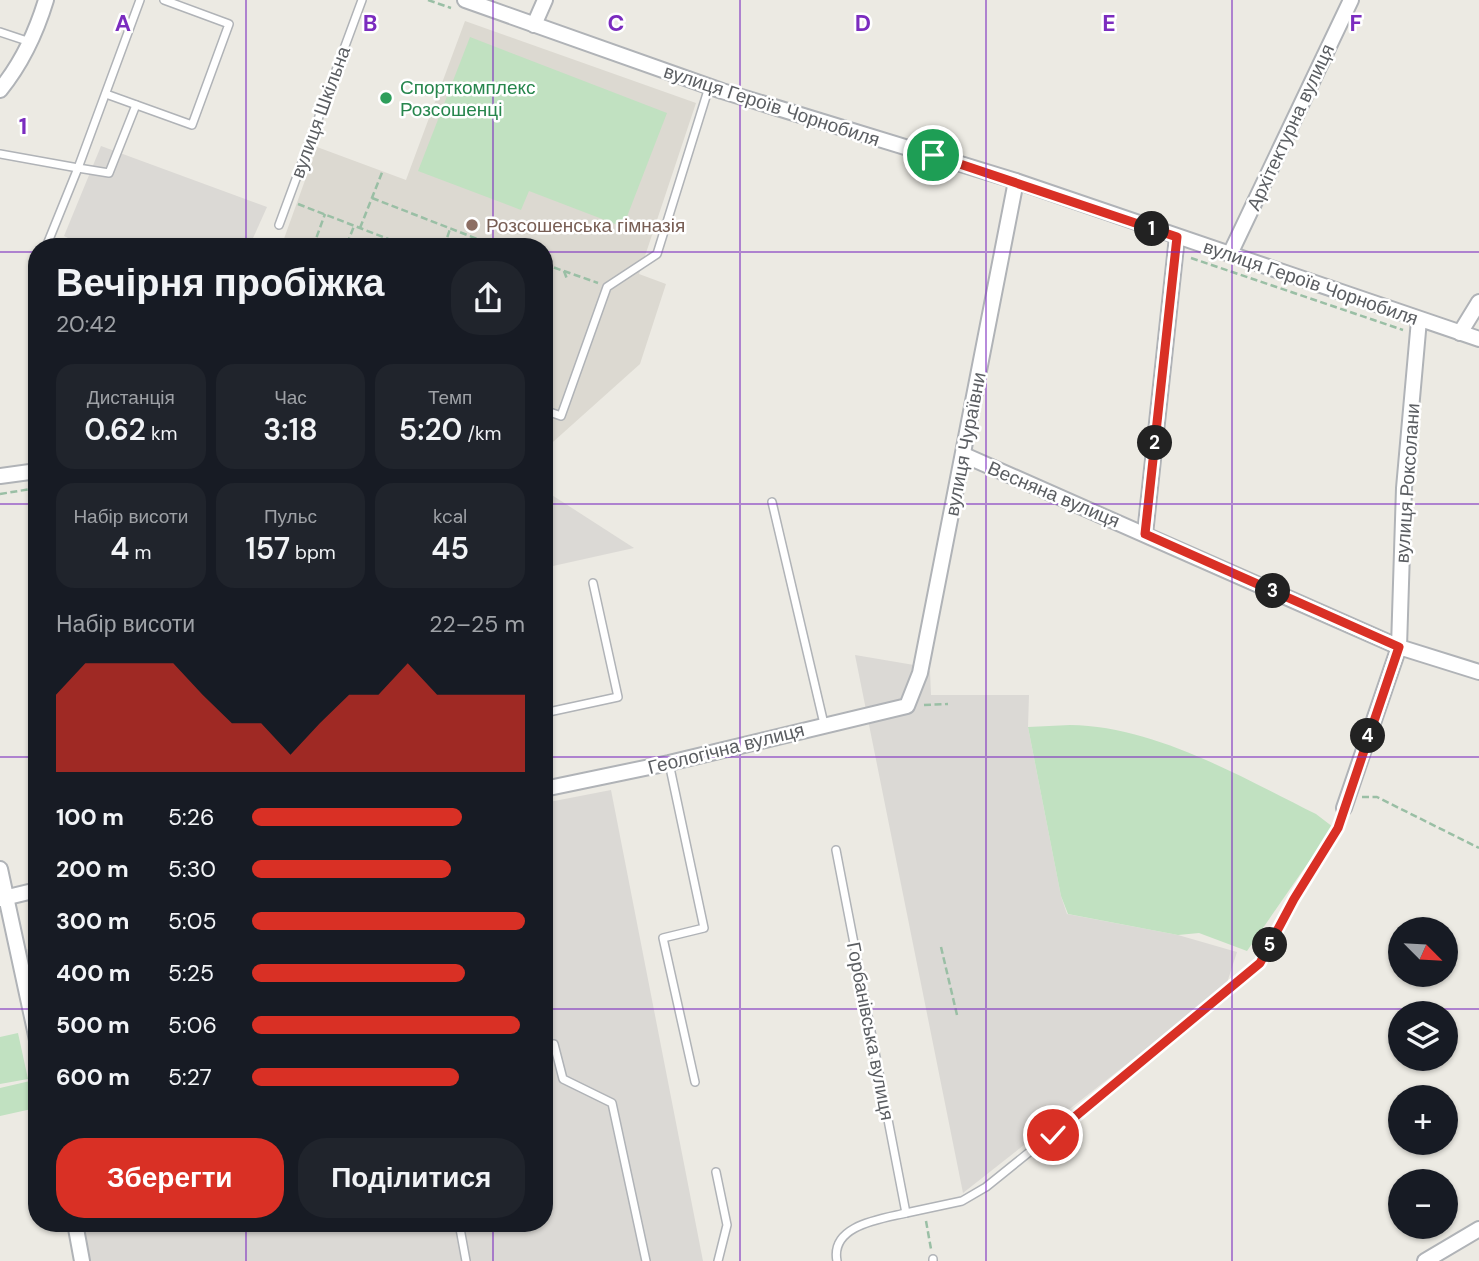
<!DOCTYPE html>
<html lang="uk">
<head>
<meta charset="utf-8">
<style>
  body { margin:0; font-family:"DM Sans",sans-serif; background:#20242c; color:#f1f3f6; height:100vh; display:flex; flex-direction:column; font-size:26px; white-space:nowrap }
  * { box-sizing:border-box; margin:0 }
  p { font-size:23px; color:#9ea1a6 }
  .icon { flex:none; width:38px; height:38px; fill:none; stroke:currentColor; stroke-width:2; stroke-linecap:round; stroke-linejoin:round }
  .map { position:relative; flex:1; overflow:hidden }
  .details { position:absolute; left:28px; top:238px; width:525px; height:994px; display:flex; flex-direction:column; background:#171b24; border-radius:28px; box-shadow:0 2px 5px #0004 }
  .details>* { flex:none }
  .needle { width:46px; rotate:114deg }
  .buttons { position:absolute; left:1388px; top:917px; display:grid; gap:14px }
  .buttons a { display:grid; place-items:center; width:70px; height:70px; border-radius:50%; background:#171b24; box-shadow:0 2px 5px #0004; font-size:35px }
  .pin { position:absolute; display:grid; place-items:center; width:60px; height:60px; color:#fff; margin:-30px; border:4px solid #fff; border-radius:50%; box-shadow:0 2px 7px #0007 }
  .km { position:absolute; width:35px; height:35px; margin:-18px; border-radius:50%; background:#222; color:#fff; font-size:19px; line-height:35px; text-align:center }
  .round { display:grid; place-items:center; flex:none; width:74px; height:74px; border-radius:28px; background:#20242c }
  .overview { display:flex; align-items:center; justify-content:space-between; height:119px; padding:0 28px }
  h1 { font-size:38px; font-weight:600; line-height:52px }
  .figures { display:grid; grid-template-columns:repeat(3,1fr); gap:10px; height:119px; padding:7px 28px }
  .figures div { display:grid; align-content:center; border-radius:18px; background:#20242c; text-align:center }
  .figures b { font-size:30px; font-weight:600 }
  .figures small { font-size:19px; font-weight:400 }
  .figures p { font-size:19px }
  .chart { height:196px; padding:14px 28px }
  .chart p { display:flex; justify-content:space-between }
  .chart svg { width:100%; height:126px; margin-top:7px; fill:#d93025; opacity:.7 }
  .cta { display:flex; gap:14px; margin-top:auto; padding:14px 28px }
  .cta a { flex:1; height:80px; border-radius:28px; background:#d93025; color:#fff; font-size:28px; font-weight:600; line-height:80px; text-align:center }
  .cta a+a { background:#20242c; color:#f1f3f6 }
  ul { padding:0 28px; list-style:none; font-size:23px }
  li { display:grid; grid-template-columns:112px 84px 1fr; align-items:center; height:52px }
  li i { height:18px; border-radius:9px; background:#d93025 }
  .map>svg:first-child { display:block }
  .industrial { fill:#dbd9d5 }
  .education { fill:#dcd9d1 }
  .green { fill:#c1e1c1 }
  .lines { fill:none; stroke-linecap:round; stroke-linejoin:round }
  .lane-casing { stroke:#b0b3b7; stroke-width:10 }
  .street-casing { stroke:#b0b3b7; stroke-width:18 }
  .path { stroke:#9abfa5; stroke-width:2.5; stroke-dasharray:7 3.5; stroke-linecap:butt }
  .lane { stroke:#fff; stroke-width:7 }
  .street { stroke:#fff; stroke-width:14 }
  .route-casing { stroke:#fff; stroke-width:14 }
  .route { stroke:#d93025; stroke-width:9 }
  .grid { fill:none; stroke:#7b2cbf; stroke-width:2; stroke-opacity:0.55 }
  .leisure-dot { fill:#2e9e5b; stroke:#fff; stroke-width:2.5 }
  .education-dot { fill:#8d6e63; stroke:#fff; stroke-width:2.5 }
  .labels { text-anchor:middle; stroke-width:5; stroke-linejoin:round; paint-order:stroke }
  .leisure-label { font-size:19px; fill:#27864d; stroke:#fff; text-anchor:start }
  .street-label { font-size:19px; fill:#5b5e62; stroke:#fff }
  .education-label { font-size:19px; fill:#785e54; stroke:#fff; text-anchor:start }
  .grid-label { font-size:23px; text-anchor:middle; font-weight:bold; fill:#7b2cbf; stroke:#fff; stroke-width:5; stroke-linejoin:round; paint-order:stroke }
</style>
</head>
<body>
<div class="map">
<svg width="1479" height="1261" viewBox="0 0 1479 1261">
  <rect width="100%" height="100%" fill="#eceae3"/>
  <g class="industrial">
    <polygon points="101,146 267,207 249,247 86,247 64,236"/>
    <polygon points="544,490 634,548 544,568"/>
    <polygon points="855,655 914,665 930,671 931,695 1029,695 1028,727 1061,896 1067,914 1178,935 1237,952 1226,986 963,1193"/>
    <polygon points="611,790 703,1261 88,1261 80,1223 544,1223 544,803"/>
    <polygon points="37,947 37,1023 21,951"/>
  </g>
  <polygon class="education" points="465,21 696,103 639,274 666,284 640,364 544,450 544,247 281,247 317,147 406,180"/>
  <g class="green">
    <polygon points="470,37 667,113 623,227 529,191 521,210 418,171"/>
    <path d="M1070,725C1155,726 1241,777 1316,814L1333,827L1247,951L1199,933L1178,935L1068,914L1061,896L1028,727Z"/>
    <polygon points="18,1033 28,1079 0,1084 0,1037"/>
    <polygon points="30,1081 36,1108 0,1116 0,1088"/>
  </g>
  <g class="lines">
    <defs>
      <g id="lane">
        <polyline points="0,32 30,42"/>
        <polyline points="106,94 192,125 229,24 164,0"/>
        <polyline points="0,154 78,168 140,0"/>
        <polyline points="279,225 362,0"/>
        <polyline points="46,247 78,168 109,173 136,105"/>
        <polyline points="37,282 37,341"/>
        <polyline points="544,410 561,416 607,287 657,254 709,87"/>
        <polyline points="772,502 824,724"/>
        <polyline points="544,713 618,697 593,583"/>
        <polyline points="669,763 704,928 663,938 695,1082"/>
        <path d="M836,850L906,1213C881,1219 830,1225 837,1261"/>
        <polyline points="544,1046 554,1044 563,1079 612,1103 646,1261"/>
        <polyline points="716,1172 727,1225 718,1261"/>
        <polyline points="906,1213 962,1201 986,1187 1228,992 1281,944"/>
        <polyline points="459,1223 466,1261"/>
        <polyline points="933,1259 933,1261"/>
      </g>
      <g id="street">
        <polyline points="465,0 722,91 1016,181 1479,339"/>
        <polyline points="534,25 545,0"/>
        <path d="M0,90C22,63 36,33 46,0"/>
        <polyline points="1230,254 1351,0"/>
        <polyline points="1460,333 1479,302"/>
        <polyline points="964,455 1399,647 1479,672"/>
        <polyline points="0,476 37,471"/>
        <polyline points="1145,534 1177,237"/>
        <polyline points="544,789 669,763 907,706 920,673 1016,181"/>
        <polyline points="1344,808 1399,647 1404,488 1419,320"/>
        <polyline points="0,869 37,1040"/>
        <polyline points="0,899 37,890"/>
        <polyline points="75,1223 82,1261"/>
        <polyline points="1425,1261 1479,1229"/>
      </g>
    </defs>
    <use href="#lane" class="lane-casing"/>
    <use href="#street" class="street-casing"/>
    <g class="path">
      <polyline points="428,0 451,8"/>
      <polyline points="372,198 498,247"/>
      <polyline points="298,204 409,247"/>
      <polyline points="360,228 383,170"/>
      <polyline points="347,244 354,226"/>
      <polyline points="313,247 325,214"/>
      <polyline points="444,247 450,229"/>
      <polyline points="1191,258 1403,330"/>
      <polyline points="544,264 598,283"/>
      <polyline points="564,271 567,279"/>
      <polyline points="0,494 37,488"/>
      <polyline points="924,705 948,704"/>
      <polyline points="1362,797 1377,797 1479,848"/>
      <polyline points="1276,934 1340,821"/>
      <polyline points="941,947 957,1015"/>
      <polyline points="926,1221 931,1249"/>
    </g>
    <use href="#lane" class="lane"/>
    <use href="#street" class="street"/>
  </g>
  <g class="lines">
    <defs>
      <polyline id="route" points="933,155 1177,237 1145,534 1399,647 1338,828 1294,899 1260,963 1053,1135"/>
    </defs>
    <use href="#route" class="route-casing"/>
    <use href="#route" class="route"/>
  </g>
  <path class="grid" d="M246,0V247M493,0V247M740,0V1261M986,0V1261M1232,0V1261M0,252H37M544,252H1479M0,504H37M544,504H1479M0,757H37M544,757H1479M0,1009H37M544,1009H1479M246,1223V1261M493,1223V1261"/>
  <circle class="leisure-dot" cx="386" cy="98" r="7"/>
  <circle class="education-dot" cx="472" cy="225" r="7"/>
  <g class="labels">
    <g class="leisure-label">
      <text x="400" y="94">Спорткомплекс<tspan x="400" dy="22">Розсошенці</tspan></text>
    </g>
    <g class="street-label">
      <text transform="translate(772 105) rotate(18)" y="7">вулиця Героїв Чорнобиля</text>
      <text transform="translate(320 112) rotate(-70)" y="7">вулиця Шкільна</text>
      <text transform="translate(1290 127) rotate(-65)" y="7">Архітектурна вулиця</text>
      <text transform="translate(1311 282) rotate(19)" y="7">вулиця Героїв Чорнобиля</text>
      <text transform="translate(965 444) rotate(-79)" y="7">вулиця Чураївни</text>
      <text transform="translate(1407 483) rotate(-86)" y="7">вулиця Роксолани</text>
      <text transform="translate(1054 494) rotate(23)" y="7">Весняна вулиця</text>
      <text transform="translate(726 748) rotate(-14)" y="7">Геологічна вулиця</text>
      <text transform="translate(871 1031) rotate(79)" y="7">Горбанівська вулиця</text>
    </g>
    <g class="education-label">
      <text x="486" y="232">Розсошенська гімназія</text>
    </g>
  </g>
  <g class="grid-label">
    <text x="123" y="31">A</text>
    <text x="370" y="31">B</text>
    <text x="616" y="31">C</text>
    <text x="863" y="31">D</text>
    <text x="1109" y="31">E</text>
    <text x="1356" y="31">F</text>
    <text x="23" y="134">1</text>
  </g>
</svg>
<div class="buttons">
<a><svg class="needle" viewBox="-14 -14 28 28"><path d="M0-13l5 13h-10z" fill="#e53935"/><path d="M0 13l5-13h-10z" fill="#9ea1a6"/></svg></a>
<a><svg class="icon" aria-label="layers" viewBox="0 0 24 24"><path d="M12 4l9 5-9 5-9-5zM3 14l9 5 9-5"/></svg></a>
<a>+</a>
<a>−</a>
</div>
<div class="pin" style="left:933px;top:155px;background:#1e9e55"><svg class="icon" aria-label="arrive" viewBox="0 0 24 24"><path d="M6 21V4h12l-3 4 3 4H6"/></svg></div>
<div class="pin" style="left:1053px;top:1135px;background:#d93025"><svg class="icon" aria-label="check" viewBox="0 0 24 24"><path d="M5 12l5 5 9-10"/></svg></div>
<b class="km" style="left:1152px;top:229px">1</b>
<b class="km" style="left:1155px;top:443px">2</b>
<b class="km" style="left:1273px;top:591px">3</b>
<b class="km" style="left:1368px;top:736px">4</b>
<b class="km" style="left:1270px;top:945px">5</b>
<section class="details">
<div class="overview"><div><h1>Вечірня пробіжка</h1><p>20:42</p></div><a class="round"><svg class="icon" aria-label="share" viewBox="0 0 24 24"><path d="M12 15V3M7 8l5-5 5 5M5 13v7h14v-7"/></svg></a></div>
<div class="figures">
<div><p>Дистанція</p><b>0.62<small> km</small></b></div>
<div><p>Час</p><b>3:18</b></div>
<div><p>Темп</p><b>5:20<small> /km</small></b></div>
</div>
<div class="figures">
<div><p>Набір висоти</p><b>4<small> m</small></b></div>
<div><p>Пульс</p><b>157<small> bpm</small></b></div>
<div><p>kcal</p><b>45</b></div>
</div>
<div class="chart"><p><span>Набір висоти</span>22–25 m</p>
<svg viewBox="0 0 160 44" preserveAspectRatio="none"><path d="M0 44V17L10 6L20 6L30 6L40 6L50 17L60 27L70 27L80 38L90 27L100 17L110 17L120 6L130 17L140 17L150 17L160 17V44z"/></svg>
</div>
<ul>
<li><b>100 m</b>5:26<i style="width:77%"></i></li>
<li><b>200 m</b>5:30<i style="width:73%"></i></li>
<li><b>300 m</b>5:05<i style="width:100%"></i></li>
<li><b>400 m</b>5:25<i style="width:78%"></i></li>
<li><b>500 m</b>5:06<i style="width:98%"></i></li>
<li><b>600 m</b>5:27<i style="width:76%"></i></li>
</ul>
<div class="cta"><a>Зберегти</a><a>Поділитися</a></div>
</section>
</div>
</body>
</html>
